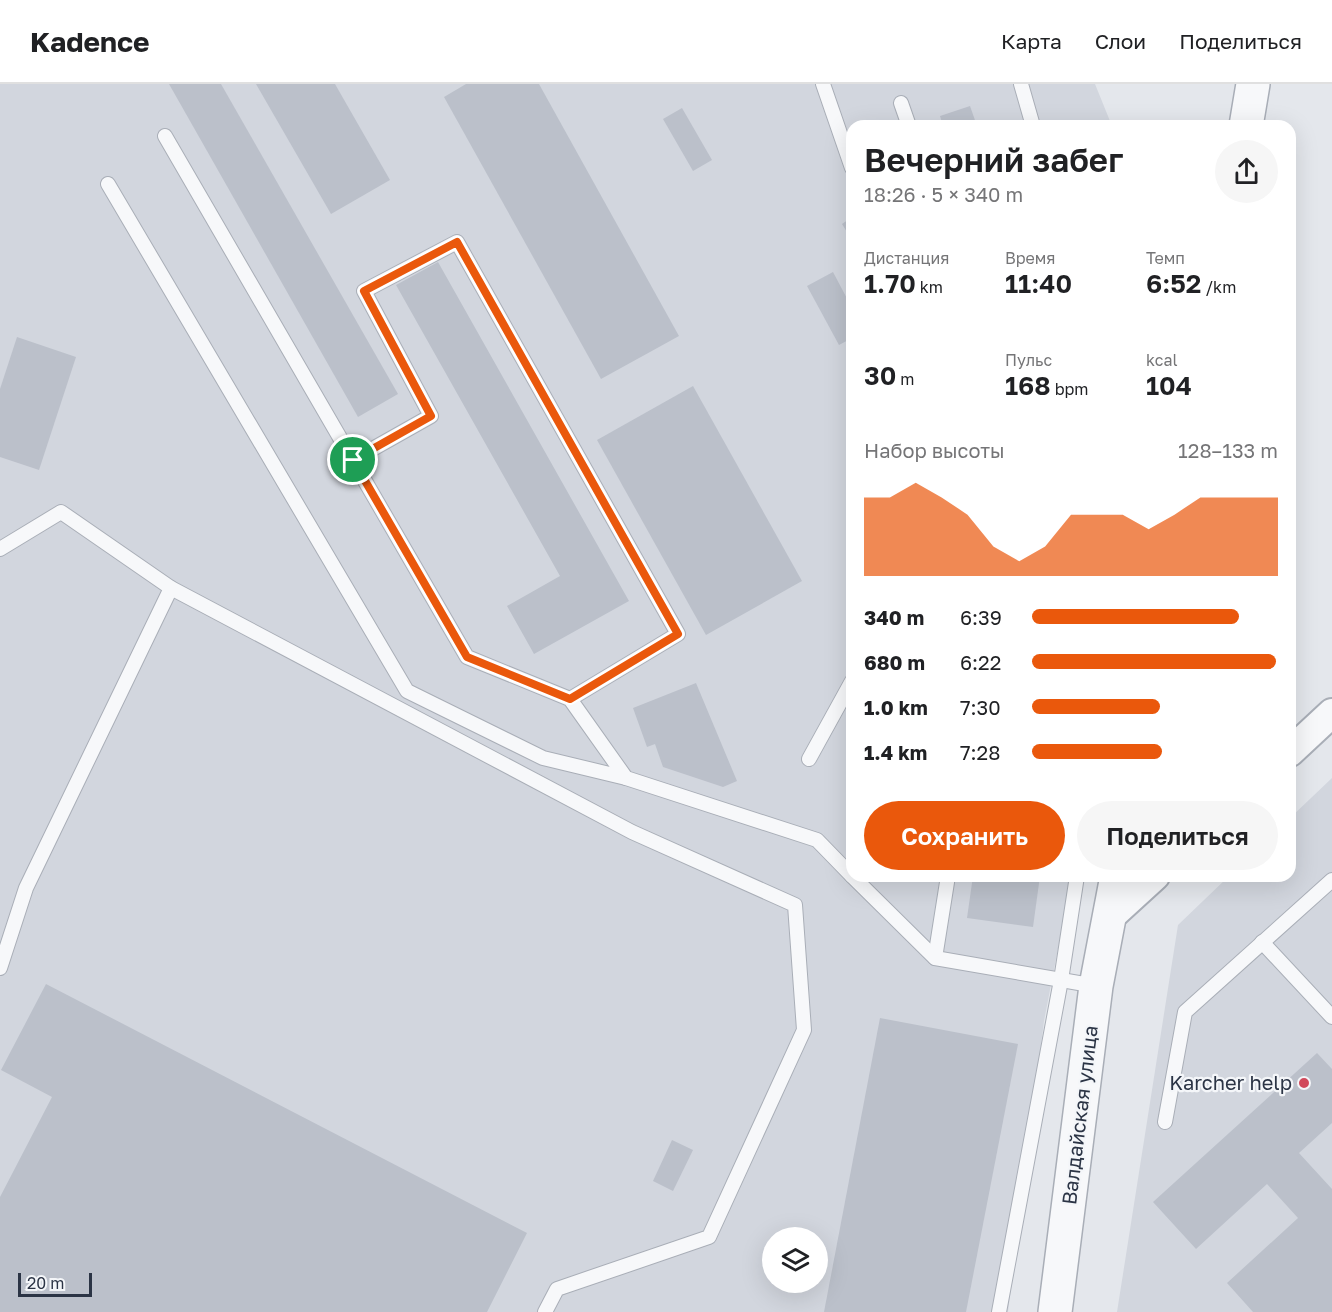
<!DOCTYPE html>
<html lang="ru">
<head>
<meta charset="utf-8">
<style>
  body { margin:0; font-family:"Golos Text",sans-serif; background:#f6f6f6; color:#202124; height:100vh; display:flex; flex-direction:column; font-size:22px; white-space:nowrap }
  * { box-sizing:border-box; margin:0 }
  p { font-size:20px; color:#757577 }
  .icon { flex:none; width:33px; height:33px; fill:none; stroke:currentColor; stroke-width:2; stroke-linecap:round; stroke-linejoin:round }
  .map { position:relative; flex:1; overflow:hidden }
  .panel { position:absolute; left:846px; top:36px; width:450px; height:762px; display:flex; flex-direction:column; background:#fff; border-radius:18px; box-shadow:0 6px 24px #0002 }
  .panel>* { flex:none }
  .fabs { position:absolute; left:762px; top:1143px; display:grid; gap:12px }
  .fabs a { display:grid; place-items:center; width:66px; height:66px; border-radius:50%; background:#fff; box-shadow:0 6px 24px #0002; font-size:30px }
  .scale { position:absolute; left:18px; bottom:15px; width:74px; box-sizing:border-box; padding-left:6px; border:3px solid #2b3445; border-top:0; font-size:16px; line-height:21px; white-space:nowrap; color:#2b3445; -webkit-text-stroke:4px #f4f6f9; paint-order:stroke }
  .pin { position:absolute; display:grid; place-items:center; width:51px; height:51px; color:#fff; margin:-26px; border:3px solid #fff; border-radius:50%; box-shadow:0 2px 6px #0007 }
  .round { display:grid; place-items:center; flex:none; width:63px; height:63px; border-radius:32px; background:#f6f6f6 }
  .overview { display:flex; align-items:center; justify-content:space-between; height:102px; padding:0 18px }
  h1 { font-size:33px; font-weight:600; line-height:45px }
  .stats { display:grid; grid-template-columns:repeat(3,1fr); gap:9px; height:102px; padding:6px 18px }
  .stats div { display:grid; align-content:center }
  .stats b { font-size:26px; font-weight:600 }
  .stats small { font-size:16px; font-weight:400 }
  .stats p { font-size:16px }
  .chart { height:168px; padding:12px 18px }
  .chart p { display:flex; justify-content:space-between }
  .chart svg { width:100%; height:108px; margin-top:6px; fill:#ea580c; opacity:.7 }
  .primary-button { display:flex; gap:12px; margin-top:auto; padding:12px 18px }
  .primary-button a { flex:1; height:69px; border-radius:36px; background:#ea580c; color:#fff; font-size:24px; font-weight:600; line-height:69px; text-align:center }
  .primary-button a+a { background:#f6f6f6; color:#202124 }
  ul { padding:0 18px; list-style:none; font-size:20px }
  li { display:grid; grid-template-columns:96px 72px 1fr; align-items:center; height:45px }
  li i { height:15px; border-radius:8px; background:#ea580c }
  header { display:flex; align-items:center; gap:36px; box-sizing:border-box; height:84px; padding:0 30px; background:#fff; border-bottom:2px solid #e0e0e0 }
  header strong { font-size:28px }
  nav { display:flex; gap:33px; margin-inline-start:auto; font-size:21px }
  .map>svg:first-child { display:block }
  .built { fill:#d2d6de; fill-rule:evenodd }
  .building { fill:#bbc0ca }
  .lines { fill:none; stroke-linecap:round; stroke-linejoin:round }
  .service-casing { stroke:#a9aeb7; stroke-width:16 }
  .minor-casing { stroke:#a9aeb7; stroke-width:32 }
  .tertiary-casing { stroke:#a9aeb7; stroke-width:36 }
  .service { stroke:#f7f8fa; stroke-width:14 }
  .minor { stroke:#f7f8fa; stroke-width:28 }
  .tertiary { stroke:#f7f8fa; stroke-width:33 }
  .route-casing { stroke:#fff; stroke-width:12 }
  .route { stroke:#ea580c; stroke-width:8 }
  .poi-dot { fill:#d1495b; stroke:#f4f6f9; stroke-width:2 }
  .labels { text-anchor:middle; stroke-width:4.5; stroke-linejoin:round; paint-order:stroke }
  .poi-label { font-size:20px; fill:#2b3445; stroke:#f4f6f9; text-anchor:end }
  .street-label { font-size:20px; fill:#2b3445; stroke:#f4f6f9 }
</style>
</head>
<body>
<header>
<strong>Kadence</strong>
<nav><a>Карта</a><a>Слои</a><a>Поделиться</a></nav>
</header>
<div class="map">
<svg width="1332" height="1228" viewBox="0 0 1332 1228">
  <rect width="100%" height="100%" fill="#e4e7ec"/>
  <g class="built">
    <path d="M0,0H1095L1112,42H852V792H1072L1044,937L1008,1228H0ZM772,1154H818V1198H772Z"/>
    <polygon points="1332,694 1332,1228 1117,1228 1178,841 1229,792 1290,792 1290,734"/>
  </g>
  <g class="building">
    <polygon points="169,0 221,0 398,310 358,333"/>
    <polygon points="256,0 335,0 390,96 331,130"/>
    <polygon points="466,0 539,0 679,252 601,295 444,13"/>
    <polygon points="970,22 977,42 943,42 940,32"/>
    <polygon points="682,24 712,76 693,87 663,35"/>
    <polygon points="852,133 852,156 842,140"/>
    <polygon points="438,178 629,517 534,570 507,522 560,492 396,201"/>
    <polygon points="833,188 852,224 852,254 839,261 807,202"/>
    <polygon points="17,253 76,273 39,386 0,373 0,305"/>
    <polygon points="693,302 802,497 706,551 597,356"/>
    <polygon points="696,599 737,697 723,703 663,683 655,660 647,663 633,624"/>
    <polygon points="973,792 1040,792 1033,843 967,834"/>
    <polygon points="46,900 527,1149 487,1228 0,1228 0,1113 52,1013 1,986"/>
    <polygon points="880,934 1018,960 966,1228 824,1228"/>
    <polygon points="1317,969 1332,985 1332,1039 1299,1069 1332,1105 1332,1228 1253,1228 1227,1199 1298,1134 1267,1100 1196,1165 1153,1118"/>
    <polygon points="672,1056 693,1066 673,1107 653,1097"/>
  </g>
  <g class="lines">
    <defs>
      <g id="service">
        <polyline points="823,0 852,84"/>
        <polyline points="1021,0 1033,42"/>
        <polyline points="901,19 909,42"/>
        <polyline points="165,52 467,573 570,615 626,694 817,756 852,792"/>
        <polyline points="108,100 407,607 543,674 626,694"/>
        <polyline points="353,376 431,332 364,207 457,158 678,550 570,615"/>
        <polyline points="0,465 61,428 171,504 632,748 795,821 804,946 709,1153 557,1205 545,1228"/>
        <polyline points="809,675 852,597"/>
        <polyline points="852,792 935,874 1096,902"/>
        <polyline points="1262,858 1332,933"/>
        <polyline points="935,874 948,792"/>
        <polyline points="0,884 26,804 171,504"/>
        <polyline points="1165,1038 1185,928 1332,796"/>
        <polyline points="999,1228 1061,896 1077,792"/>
      </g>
      <g id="minor">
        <polyline points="1290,668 1332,629"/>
        <polyline points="1109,834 1155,792"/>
      </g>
      <g id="tertiary">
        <polyline points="1246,42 1253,0"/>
        <polyline points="1055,1228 1096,902 1117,792"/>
      </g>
    </defs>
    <use href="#service" class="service-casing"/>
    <use href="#minor" class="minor-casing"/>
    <use href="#tertiary" class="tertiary-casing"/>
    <use href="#service" class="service"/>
    <use href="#minor" class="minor"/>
    <use href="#tertiary" class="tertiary"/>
  </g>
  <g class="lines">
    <defs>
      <polygon id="route" points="457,158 678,550 570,615 467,573 353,376 431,332 364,207"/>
    </defs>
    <use href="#route" class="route-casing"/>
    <use href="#route" class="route"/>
  </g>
  <circle class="poi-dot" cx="1304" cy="999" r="6"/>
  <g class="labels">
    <g class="poi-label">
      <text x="1292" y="1006">Karcher help</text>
    </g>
    <g class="street-label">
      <text transform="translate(1080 1031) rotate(-83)" y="7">Валдайская улица</text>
    </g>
  </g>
</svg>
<div class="fabs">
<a><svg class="icon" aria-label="layers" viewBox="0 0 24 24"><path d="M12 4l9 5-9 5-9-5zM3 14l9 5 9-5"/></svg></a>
</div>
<div class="scale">20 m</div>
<div class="pin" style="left:353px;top:376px;background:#1e9e55"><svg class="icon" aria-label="arrive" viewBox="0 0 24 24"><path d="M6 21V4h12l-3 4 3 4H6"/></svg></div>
<section class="panel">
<div class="overview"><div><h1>Вечерний забег</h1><p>18:26 · 5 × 340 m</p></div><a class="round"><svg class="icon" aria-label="share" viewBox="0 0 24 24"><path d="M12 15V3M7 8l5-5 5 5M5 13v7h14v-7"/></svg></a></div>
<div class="stats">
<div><p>Дистанция</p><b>1.70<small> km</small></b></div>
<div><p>Время</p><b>11:40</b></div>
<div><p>Темп</p><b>6:52<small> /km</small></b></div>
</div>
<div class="stats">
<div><b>30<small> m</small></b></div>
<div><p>Пульс</p><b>168<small> bpm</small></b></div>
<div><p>kcal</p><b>104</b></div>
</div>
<div class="chart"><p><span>Набор высоты</span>128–133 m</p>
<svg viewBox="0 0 160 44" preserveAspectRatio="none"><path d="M0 44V12L10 12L20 6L30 12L40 19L50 32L60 38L70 32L80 19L90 19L100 19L110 25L120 19L130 12L140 12L150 12L160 12V44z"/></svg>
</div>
<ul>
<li><b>340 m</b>6:39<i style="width:84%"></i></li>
<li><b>680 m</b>6:22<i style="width:99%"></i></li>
<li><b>1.0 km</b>7:30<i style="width:52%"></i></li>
<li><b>1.4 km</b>7:28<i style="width:53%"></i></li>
</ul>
<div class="primary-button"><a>Сохранить</a><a>Поделиться</a></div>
</section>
</div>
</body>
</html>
